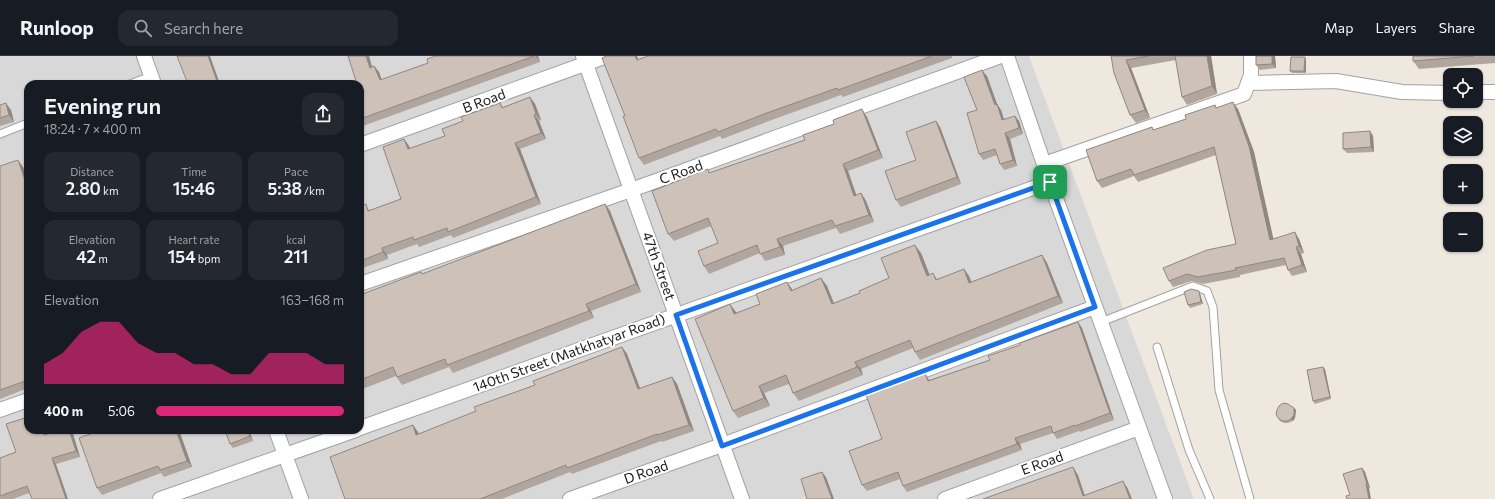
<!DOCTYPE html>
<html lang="en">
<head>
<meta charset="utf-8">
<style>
  body { margin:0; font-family:Commissioner,sans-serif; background:#242831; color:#f1f3f6; height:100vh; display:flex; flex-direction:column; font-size:15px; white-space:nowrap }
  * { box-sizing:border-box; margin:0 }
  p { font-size:13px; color:#9ea1a6 }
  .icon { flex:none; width:22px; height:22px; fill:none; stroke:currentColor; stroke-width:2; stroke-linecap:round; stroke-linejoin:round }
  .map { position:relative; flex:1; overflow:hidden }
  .drawer { position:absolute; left:24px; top:24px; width:340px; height:354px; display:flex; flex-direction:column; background:#171b24; border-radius:12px; box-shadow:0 1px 3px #0004 }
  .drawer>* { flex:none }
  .tools { position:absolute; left:1443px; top:12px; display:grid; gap:8px }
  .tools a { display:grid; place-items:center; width:40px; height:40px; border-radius:8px; background:#171b24; box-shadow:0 1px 3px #0004; font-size:20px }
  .pin { position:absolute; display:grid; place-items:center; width:34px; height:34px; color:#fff; margin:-17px; border-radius:8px; box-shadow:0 2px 6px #0006 }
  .round { display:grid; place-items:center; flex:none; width:42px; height:42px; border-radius:12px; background:#242831 }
  .headline { display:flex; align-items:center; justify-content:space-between; height:68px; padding:0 20px }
  h1 { font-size:22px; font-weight:600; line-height:30px }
  .metrics { display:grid; grid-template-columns:repeat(3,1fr); gap:6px; height:68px; padding:4px 20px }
  .metrics div { display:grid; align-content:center; border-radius:10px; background:#242831; text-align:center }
  .metrics b { font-size:17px; font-weight:600 }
  .metrics small { font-size:11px; font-weight:400 }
  .metrics p { font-size:11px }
  .chart { height:112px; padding:8px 20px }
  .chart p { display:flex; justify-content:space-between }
  .chart svg { width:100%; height:72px; margin-top:4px; fill:#db2777; opacity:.7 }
  ul { padding:0 20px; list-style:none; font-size:13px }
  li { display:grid; grid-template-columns:64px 48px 1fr; align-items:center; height:30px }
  li i { height:10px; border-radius:5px; background:#db2777 }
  header { display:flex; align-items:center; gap:24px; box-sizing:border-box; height:56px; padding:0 20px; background:#171b24; border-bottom:1px solid #363941 }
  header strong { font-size:19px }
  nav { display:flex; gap:22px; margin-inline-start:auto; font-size:14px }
  .search { width:280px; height:36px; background:#242831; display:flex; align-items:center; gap:10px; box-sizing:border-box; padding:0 14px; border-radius:12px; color:#9ea1a6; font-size:15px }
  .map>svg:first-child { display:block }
  .residential { fill:#d9d8d8; fill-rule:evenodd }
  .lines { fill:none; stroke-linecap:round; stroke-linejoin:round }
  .service-casing { stroke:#a2a2a2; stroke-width:9 }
  .minor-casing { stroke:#a2a2a2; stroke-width:16 }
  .service { stroke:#fff; stroke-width:7 }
  .minor { stroke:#fff; stroke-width:14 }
  .wall { fill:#b1a69e }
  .shaded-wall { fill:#908781 }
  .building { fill:#cec1b8; stroke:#908781 }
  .route-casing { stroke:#fff; stroke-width:8 }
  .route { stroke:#1a73e8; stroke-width:5 }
  .labels { text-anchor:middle; stroke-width:4; stroke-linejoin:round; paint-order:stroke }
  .street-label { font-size:14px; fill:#1b1b1b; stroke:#fff }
</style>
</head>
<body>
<header>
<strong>Runloop</strong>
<div class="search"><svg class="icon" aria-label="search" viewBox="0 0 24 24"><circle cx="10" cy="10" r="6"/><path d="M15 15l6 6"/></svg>Search here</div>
<nav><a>Map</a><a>Layers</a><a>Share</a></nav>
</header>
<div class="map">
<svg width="1495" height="443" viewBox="0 0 1495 443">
  <rect width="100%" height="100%" fill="#eee8df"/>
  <path class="residential" d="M0,0H1029L1194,443H0ZM28,28H360V374H28Z"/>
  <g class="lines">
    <defs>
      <g id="service">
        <polyline points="130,28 151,20"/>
        <polyline points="0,78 28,67"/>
        <polyline points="1101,266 1193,230 1207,235 1213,251 1219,334 1250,443"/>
        <polyline points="1157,291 1189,394 1210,443"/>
      </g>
      <g id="minor">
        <polyline points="144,0 154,28"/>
        <polyline points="583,0 742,443"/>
        <polyline points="1007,0 1050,126 1165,443"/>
        <polyline points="1248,27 1336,25 1402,36 1450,37"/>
        <polyline points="1476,36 1495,36"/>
        <polyline points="360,89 607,0"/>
        <polyline points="1044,108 1244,38 1251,19 1251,0"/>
        <polyline points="360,228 631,134 1001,0"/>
        <polyline points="0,354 28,344"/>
        <polyline points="360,372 1050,126"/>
        <polyline points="276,374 301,443"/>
        <polyline points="160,443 356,374"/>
        <polyline points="570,443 722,389 1095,251"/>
        <polyline points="945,443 1139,372"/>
      </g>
    </defs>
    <use href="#service" class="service-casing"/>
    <use href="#minor" class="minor-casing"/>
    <use href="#service" class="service"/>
    <use href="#minor" class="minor"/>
  </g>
  <g class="wall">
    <polygon points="369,0 372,11 374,10 379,16 382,24 428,7 436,0 538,0 540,6 360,71 360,28"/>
    <polygon points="606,0 637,0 638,4 648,0 952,0 952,2 843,41 841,39 769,65 722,83 720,80 644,109 639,102 625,60"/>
    <polygon points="1111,0 1211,0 1217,38 1187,49 1182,41 1176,4 1131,12 1150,62 1136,67 1130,59"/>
    <polygon points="1256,0 1275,0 1276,12 1260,14 1256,9"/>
    <polygon points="1413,0 1495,0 1495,7 1419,13 1413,5"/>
    <polygon points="1305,1 1306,4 1306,17 1292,17 1290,15"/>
    <polygon points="987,20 997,48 1001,54 1004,63 1019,65 1023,78 1010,83 1017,110 1004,114 1000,108 997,99 983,104 979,98 977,54"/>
    <polygon points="530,41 535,48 541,64 539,65 546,83 520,93 541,148 453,182 451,179 419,191 417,188 387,199 388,203 360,213 360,150 370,154 401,143 404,83 409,90 410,93 445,80 463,65 500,47 503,51"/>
    <polygon points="0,49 11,54 14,66 0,70"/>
    <polygon points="1215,49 1217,52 1238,53 1254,96 1273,183 1299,183 1304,197 1301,198 1307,216 1292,220 1288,214 1286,209 1240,219 1240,221 1203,228 1192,225 1173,231 1169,225 1236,188 1216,99 1138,126 1134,120 1102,132 1097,125 1152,71 1154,74 1186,63"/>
    <polygon points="867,61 883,102 848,115 856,139 861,137 866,145 874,166 840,178 836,172 783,190 785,199 765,205 760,197 709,218 704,210 718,187 711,170 674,185 668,178 710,117 805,84"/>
    <polygon points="936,65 940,71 961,128 901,151 896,144"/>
    <polygon points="1370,75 1373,80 1374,96 1347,97 1343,93"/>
    <polygon points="0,110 23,111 28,125 28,332 0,343"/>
    <polygon points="605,148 610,155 641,236 591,255 594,262 453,317 449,311 402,329 396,320 360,334 360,239 422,218"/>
    <polygon points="921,197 929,219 933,217 937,223 964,213 969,220 971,226 1042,199 1047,207 1063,247 920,304 915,296 913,292 861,313 863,319 799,345 793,337 789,328 764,337 770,350 738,362 733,355 736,256 736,258 760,248 793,234 821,222 827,230 834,247 860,237 889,222"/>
    <polygon points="1200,238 1203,248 1190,252 1188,249"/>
    <polygon points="1078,266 1082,272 1114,364 1080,376 1079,375 1057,383 1053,377 1020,388 1022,394 907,436 903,430 900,423 867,435 862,429 882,383 929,324 990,304 1020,289"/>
    <polygon points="622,291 627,298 640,333 672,321 677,328 694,375 662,386 661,385 572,418 570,416 502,443 345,443 413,369 419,378 476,355 535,329"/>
    <polygon points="1325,313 1331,343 1315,348 1313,345"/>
    <polygon points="1294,352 1296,354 1295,362 1293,365 1288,367 1284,367 1280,365 1278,362"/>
    <polygon points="61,374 70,374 73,378 80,401 56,408 29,437 13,443 0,443 0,402 16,396 46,379"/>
    <polygon points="101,374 179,374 192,411 164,421 161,417 102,439 97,432"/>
    <polygon points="249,374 253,385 233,392 230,388"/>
    <polygon points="1362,412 1365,416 1370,432 1350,439"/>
  </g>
  <g class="shaded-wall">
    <polygon points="208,0 210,0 220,28 218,28"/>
    <polygon points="366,0 369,0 374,18 370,12"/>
    <polygon points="536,0 538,0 540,6"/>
    <polygon points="635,0 637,0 641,11 637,4"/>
    <polygon points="1207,0 1211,0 1217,38 1212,30"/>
    <polygon points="1272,0 1275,0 1276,12 1272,8"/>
    <polygon points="1305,1 1306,4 1306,17 1304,15"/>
    <polygon points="1126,4 1131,12 1150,62 1145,54"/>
    <polygon points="374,10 379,16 384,31 380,24"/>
    <polygon points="982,14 987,20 998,51 997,48 1001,54 1006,70 1002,64 995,49"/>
    <polygon points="530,41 535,48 541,64 536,58"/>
    <polygon points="1233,46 1238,53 1254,96 1275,190 1270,184"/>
    <polygon points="6,47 11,54 14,66 9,59"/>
    <polygon points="862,53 867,61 883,102 878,94"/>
    <polygon points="534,59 539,65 546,83 541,77"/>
    <polygon points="1015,60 1019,65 1023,78 1019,72"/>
    <polygon points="936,65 940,71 961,128 957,121"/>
    <polygon points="1370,75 1373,80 1374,96 1371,91"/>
    <polygon points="1005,77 1010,83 1017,110 1013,104"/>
    <polygon points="404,83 409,90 413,100 408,93"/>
    <polygon points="515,87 520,93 541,148 536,141"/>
    <polygon points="18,104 23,111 28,125 28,130 26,127"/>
    <polygon points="843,108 848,115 859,147 854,140"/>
    <polygon points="861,137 866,145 874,166 869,159"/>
    <polygon points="605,148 610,155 641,236 636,228"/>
    <polygon points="1295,176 1299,183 1304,197 1299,190"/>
    <polygon points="777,183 783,190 785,199 780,191"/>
    <polygon points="915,189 921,197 933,227 927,220"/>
    <polygon points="1296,191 1301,198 1307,216 1302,209"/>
    <polygon points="382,192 387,199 388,203 383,196"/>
    <polygon points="1042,199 1047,207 1063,247 1058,240"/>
    <polygon points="964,213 969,220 975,235 969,227"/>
    <polygon points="821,222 827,230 837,256 832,248"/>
    <polygon points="787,226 792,233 796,242 791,235"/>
    <polygon points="1199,235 1200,238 1203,248 1201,246"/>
    <polygon points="586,248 591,255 594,262 589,255"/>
    <polygon points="730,248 736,256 740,266 734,258"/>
    <polygon points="1078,266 1082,272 1114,364 1110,357"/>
    <polygon points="622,291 627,298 643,340 638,333"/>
    <polygon points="855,306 861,313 863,319 857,311"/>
    <polygon points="1323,311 1325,313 1331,343 1330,341"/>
    <polygon points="925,317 929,324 932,331 928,325"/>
    <polygon points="672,321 677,328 694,375 689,369"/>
    <polygon points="759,330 764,337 770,350 764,342"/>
    <polygon points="1294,352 1296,354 1295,362 1293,365 1291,363"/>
    <polygon points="413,369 418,376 421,386 416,379"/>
    <polygon points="43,374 45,374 49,385 44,379"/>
    <polygon points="69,374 70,374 73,378 80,401 76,395"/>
    <polygon points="176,374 179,374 192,411 187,405"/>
    <polygon points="248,374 249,374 253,385 250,380"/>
    <polygon points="1015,382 1020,388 1022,394 1017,388"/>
    <polygon points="52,402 56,408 68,443 66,443"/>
    <polygon points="1073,411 1078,419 1086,443 1083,440"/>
    <polygon points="1362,412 1365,416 1370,432 1367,428"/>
    <polygon points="822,416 826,421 834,443 832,443"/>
    <polygon points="1123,425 1128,433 1132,443 1130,443"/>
    <polygon points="1366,428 1369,432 1371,443 1369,443"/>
  </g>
  <g class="building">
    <polygon points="177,0 208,0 218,28 188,28"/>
    <polygon points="348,0 366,0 370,12 374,10 380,24 428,7 427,3 436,0 534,0 360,63 360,28 357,28"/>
    <polygon points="606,0 635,0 637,4 648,0 932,0 838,34 837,32 764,58 718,76 716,73 639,102 623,60 625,60 602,2"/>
    <polygon points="1111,0 1149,0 1126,4 1145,54 1130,59 1114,17"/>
    <polygon points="1175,0 1207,0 1212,30 1182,41"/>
    <polygon points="1256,0 1272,0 1272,8 1256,9"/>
    <polygon points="1413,0 1474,0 1413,5"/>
    <polygon points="1291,1 1305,1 1304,15 1290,15"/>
    <polygon points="982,14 995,49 997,48 1002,64 1015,60 1019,72 1005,77 1013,104 1000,108 995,93 979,98 967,57 977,54 964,21"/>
    <polygon points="530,41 536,58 534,59 541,77 515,87 536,141 448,176 447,172 414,184 413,181 382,192 383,196 360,205 360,150 366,148 368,155 401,143 383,91 404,83 408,93 445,80 442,73 463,65 461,61 500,47 502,52"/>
    <polygon points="1233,46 1249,90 1270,184 1295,176 1299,190 1296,191 1302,209 1288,214 1284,202 1235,212 1236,214 1198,221 1187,218 1169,225 1163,212 1207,194 1236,188 1214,91 1134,119 1131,113 1097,125 1086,94 1152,71 1153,74 1186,63 1185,59 1215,49 1216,52"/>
    <polygon points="6,47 9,59 0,62 0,49"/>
    <polygon points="862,53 878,94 843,108 854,140 861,137 869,159 835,170 832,164 777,183 780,191 760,198 757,189 704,210 698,195 718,187 708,162 668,178 652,135 708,113 709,117 805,84 803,79 834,68 833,64"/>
    <polygon points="936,65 957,121 896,144 885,115 916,104 906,76"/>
    <polygon points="1370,75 1371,91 1343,93 1343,77"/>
    <polygon points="18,104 26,127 28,126 28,324 0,334 0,110"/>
    <polygon points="605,148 636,228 586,248 589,255 447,309 445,303 397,321 393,311 360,324 360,239 421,216 422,218"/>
    <polygon points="915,189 927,220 933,217 936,224 964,213 969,227 1042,199 1058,240 915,296 910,284 855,306 857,311 793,337 786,319 759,330 764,342 733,355 695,263 730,248 734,258 760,248 756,238 787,226 791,235 821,222 832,248 860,237 859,235 889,222 881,202"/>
    <polygon points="1191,233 1199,235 1201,246 1188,249 1184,236"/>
    <polygon points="1078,266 1110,357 1075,370 1075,369 1053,377 1051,370 1015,382 1017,388 903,430 898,416 862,429 849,395 882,383 866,339 925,317 928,325 990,304 988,300 1020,289 1020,287"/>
    <polygon points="622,291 638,333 672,321 689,369 657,379 657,378 567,412 566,409 480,443 345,443 330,401 413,369 416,379 476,355 474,351 535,329 533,325"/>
    <polygon points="1323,311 1330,341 1313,345 1307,314"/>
    <polygon points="1283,347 1288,348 1294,352 1294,359 1291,363 1287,365 1282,365 1278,362 1276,358 1277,354 1279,350"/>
    <polygon points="28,361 28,374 43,374 44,379 61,374 69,374 76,395 52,402 66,443 32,443 27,430 0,440 0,402 16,396 6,368"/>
    <polygon points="101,374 176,374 187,405 160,414 158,410 97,432 79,382"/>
    <polygon points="225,374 248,374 250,380 230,388"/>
    <polygon points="1073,411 1083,440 1123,425 1130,443 983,443"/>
    <polygon points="1362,412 1367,428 1366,428 1369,443 1347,443 1346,440 1350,439 1343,418"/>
    <polygon points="822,416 832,443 807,443 801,423"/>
  </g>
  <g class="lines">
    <defs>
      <polygon id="route" points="1050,126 1095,251 722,390 676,259"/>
    </defs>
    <use href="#route" class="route-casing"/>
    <use href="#route" class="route"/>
  </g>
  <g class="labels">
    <g class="street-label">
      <text transform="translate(484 45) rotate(-20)" y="5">B Road</text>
      <text transform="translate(681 116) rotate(-20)" y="5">C Road</text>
      <text transform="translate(659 210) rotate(70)" y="5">47th Street</text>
      <text transform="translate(569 297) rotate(-20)" y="5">140th Street (Matkhatyar Road)</text>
      <text transform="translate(1042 407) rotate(-20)" y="5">E Road</text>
      <text transform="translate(646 416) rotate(-19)" y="5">D Road</text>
    </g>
  </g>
</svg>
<div class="tools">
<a><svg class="icon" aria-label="locate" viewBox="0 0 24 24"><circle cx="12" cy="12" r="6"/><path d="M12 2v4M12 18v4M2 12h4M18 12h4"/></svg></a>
<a><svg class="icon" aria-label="layers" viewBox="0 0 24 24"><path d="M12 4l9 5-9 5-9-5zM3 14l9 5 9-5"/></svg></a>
<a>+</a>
<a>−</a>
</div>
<div class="pin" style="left:1050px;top:126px;background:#1e9e55"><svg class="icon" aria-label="arrive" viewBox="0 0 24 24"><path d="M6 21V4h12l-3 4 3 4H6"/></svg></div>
<section class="drawer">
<div class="headline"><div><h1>Evening run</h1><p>18:24 · 7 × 400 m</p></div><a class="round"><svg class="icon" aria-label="share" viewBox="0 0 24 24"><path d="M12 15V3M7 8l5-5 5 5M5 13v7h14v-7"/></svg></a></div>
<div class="metrics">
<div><p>Distance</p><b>2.80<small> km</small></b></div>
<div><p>Time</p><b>15:46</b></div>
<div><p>Pace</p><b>5:38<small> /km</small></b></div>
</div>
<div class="metrics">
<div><p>Elevation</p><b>42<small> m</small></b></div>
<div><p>Heart rate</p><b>154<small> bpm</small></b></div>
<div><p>kcal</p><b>211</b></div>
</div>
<div class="chart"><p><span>Elevation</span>163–168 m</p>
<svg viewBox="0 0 160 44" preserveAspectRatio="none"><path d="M0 44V32L10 25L20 12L30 6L40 6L50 19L60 25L70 25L80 32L90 32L100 38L110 38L120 25L130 25L140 25L150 32L160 32V44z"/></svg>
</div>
<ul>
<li><b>400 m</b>5:06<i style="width:100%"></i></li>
</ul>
</section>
</div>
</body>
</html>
